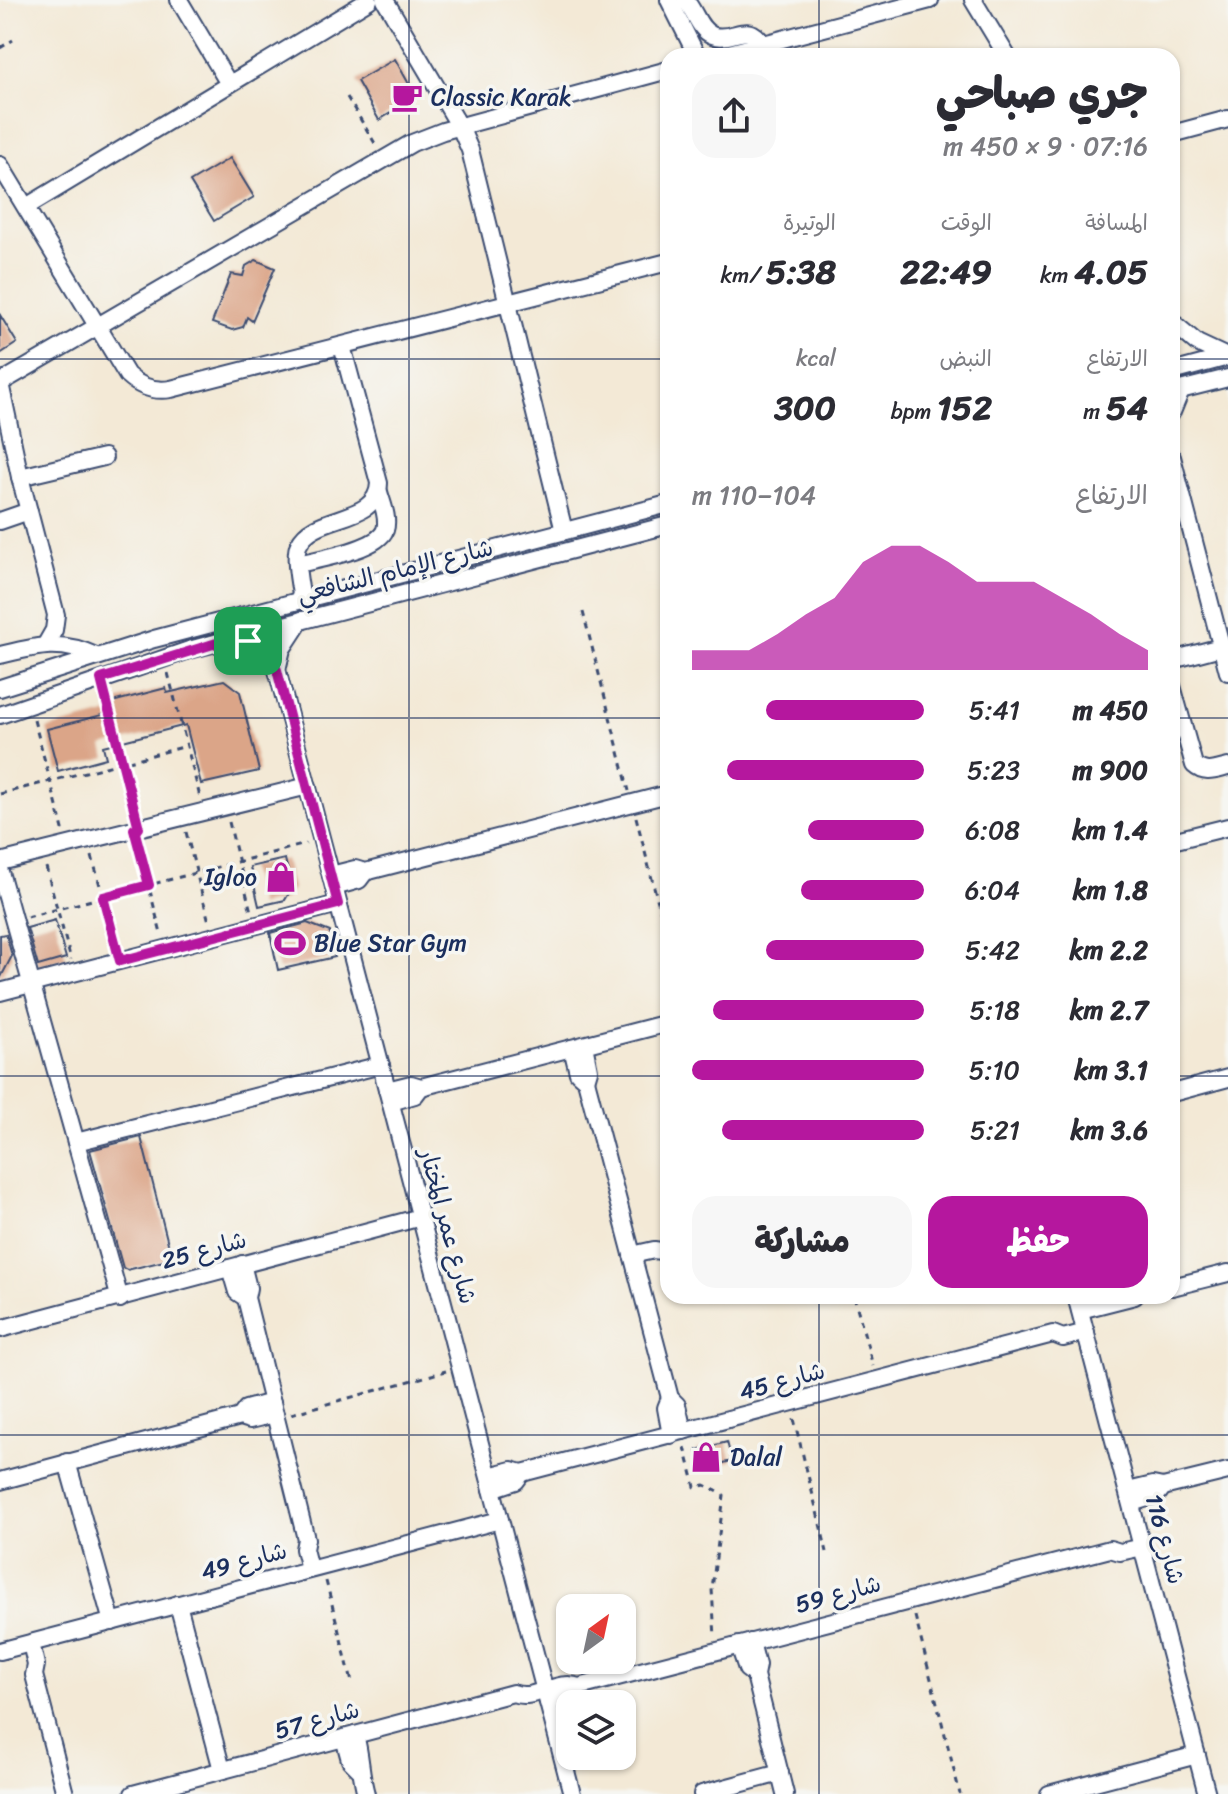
<!DOCTYPE html>
<html lang="ar">
<head>
<meta charset="utf-8">
<style>
  body { margin:0; font-family:Sriracha,"Playpen Sans Arabic",sans-serif; background:#f7f7f7; color:#2b2b33; direction:rtl; height:100vh; display:flex; flex-direction:column; font-size:30px; white-space:nowrap }
  * { box-sizing:border-box; margin:0 }
  p { font-size:26px; color:#7c7c81 }
  .icon { flex:none; width:44px; height:44px; fill:none; stroke:currentColor; stroke-width:2; stroke-linecap:round; stroke-linejoin:round }
  .map { position:relative; flex:1; overflow:hidden; direction:ltr }
  .panel { position:absolute; left:660px; top:48px; width:520px; height:1256px; display:flex; flex-direction:column; background:#fff; border-radius:24px; box-shadow:0 2px 6px #0004; direction:rtl }
  .panel>* { flex:none }
  .needle { width:52px; rotate:33deg }
  .buttons { position:absolute; left:556px; top:1594px; display:grid; gap:16px }
  .buttons a { display:grid; place-items:center; width:80px; height:80px; border-radius:16px; background:#fff; box-shadow:0 2px 6px #0004; font-size:40px }
  .pin { position:absolute; display:grid; place-items:center; width:68px; height:68px; color:#fff; margin:-34px; border-radius:16px; box-shadow:0 4px 12px #0006 }
  .round { display:grid; place-items:center; flex:none; width:84px; height:84px; border-radius:24px; background:#f7f7f7 }
  .summary { display:flex; align-items:center; justify-content:space-between; height:136px; padding:0 32px }
  h1 { font-size:44px; font-weight:800; line-height:60px }
  .stats { display:grid; grid-template-columns:repeat(3,1fr); gap:12px; height:136px; padding:8px 32px }
  .stats div { display:grid; align-content:center }
  .stats b { font-size:34px; font-weight:800 }
  .stats small { font-size:22px; font-weight:400 }
  .stats p { font-size:22px }
  .chart { height:224px; padding:16px 32px }
  .chart p { display:flex; justify-content:space-between }
  .chart svg { width:100%; height:144px; margin-top:8px; fill:#b5179e; opacity:.7 }
  .button { display:flex; gap:16px; margin-top:auto; padding:16px 32px }
  .button a { flex:1; height:92px; border-radius:24px; background:#b5179e; color:#fff; font-size:32px; font-weight:800; line-height:92px; text-align:center }
  .button a+a { background:#f7f7f7; color:#2b2b33 }
  ul { padding:0 32px; list-style:none; font-size:26px }
  li { display:grid; grid-template-columns:128px 96px 1fr; align-items:center; height:60px }
  li i { height:20px; border-radius:10px; background:#b5179e }
  .map>svg:first-child { display:block }
  .building { fill:#dba588 }
  .lines { fill:none; stroke-linecap:round; stroke-linejoin:round }
  .minor-casing { stroke:#3b4b70; stroke-width:20 }
  .path { stroke:#3b4b70; stroke-width:3; stroke-dasharray:6 6; stroke-linecap:butt }
  .minor { stroke:#fff; stroke-width:16 }
  .route-casing { stroke:#fff; stroke-width:16 }
  .route { stroke:#b5179e; stroke-width:10 }
  .grid { fill:none; stroke:#1b2f5e; stroke-width:2; stroke-opacity:0.55 }
  .labels { text-anchor:middle; stroke-width:7; stroke-linejoin:round; paint-order:stroke }
  .poi-label { font-size:24px; fill:#1b2f5e; stroke:#f6f6f2; text-anchor:start }
  .street-label { font-size:24px; fill:#1b2f5e; stroke:#f6f6f2 }
</style>
</head>
<body>
<div class="map">
<svg width="1228" height="1794" viewBox="0 0 1228 1794">
  <rect width="100%" height="100%" fill="#f6f6f2"/>
  <filter id="ink" filterUnits="userSpaceOnUse"><feTurbulence type="fractalNoise" baseFrequency=".0125" numOctaves="2"/><feDisplacementMap in="SourceGraphic" scale="16" xChannelSelector="R" yChannelSelector="G"/><feConvolveMatrix kernelMatrix="1 2 1 2 8 2 1 2 1" color-interpolation-filters="sRGB"/></filter>
  <filter id="wash" filterUnits="userSpaceOnUse"><feTurbulence type="fractalNoise" baseFrequency=".006" numOctaves="4" result="noise"/><feDisplacementMap in="SourceGraphic" scale="32" xChannelSelector="R" yChannelSelector="G"/><feGaussianBlur stdDeviation="1.8" result="paint"/><feColorMatrix in="noise" values="0 0 0 0 0 0 0 0 0 0 0 0 0 0 0 0 0 1.4 0 .05"/><feComposite in="paint" operator="in"/></filter>
  <g filter="url(#wash)">
    <rect width="100%" height="100%" fill="#f3e9d6"/>
    <g id="blocks">
      <g class="building">
        <polygon points="395,59 414,93 410,101 379,120 357,81"/>
        <polygon points="230,158 254,197 214,221 190,182"/>
        <polygon points="256,260 275,268 252,321 247,317 243,327 232,330 212,323 231,274 243,276 246,266"/>
        <polygon points="0,315 17,343 0,354"/>
        <polygon points="224,680 240,692 259,771 201,784 186,725 103,746 106,758 58,771 47,729 114,712 112,702 166,688 167,693"/>
        <polygon points="285,859 292,888 285,900 259,906 250,867"/>
        <polygon points="55,920 66,958 38,966 27,928"/>
        <polygon points="307,923 330,932 335,957 278,970 270,933"/>
        <polygon points="6,934 12,956 0,979 0,935"/>
        <polygon points="141,1137 172,1259 127,1270 123,1268 90,1150"/>
        <polygon points="727,1442 732,1461 702,1468 697,1450"/>
      </g>
    </g>
  </g>
  <g filter="url(#ink)">
    <use href="#blocks" fill-opacity="0" stroke="#3b4b70" stroke-width="2"/>
    <g class="lines">
      <defs>
        <g id="minor">
          <polyline points="179,0 229,84"/>
          <polyline points="385,0 460,127 470,150 564,531"/>
          <polyline points="669,0 697,56"/>
          <path d="M685,0C695,10 698,29 712,35C731,43 750,19 762,44"/>
          <polyline points="973,0 1007,56"/>
          <polyline points="718,56 930,0"/>
          <polyline points="1172,134 1228,119"/>
          <path d="M0,165L127,375C140,387 154,392 171,389L668,262"/>
          <polyline points="26,207 369,0"/>
          <polyline points="1172,322 1197,343 1227,357"/>
          <polyline points="1172,372 1228,357"/>
          <polyline points="0,383 412,143 443,131 668,70"/>
          <polyline points="0,383 20,477 56,615 54,630 46,644"/>
          <polyline points="1172,392 1228,378"/>
          <polyline points="1172,412 1181,390"/>
          <polyline points="1172,457 1228,672"/>
          <polyline points="20,477 104,457"/>
          <polyline points="0,521 29,511"/>
          <path d="M298,564C318,559 377,550 385,530C389,518 382,503 379,492"/>
          <path d="M302,600C300,587 293,555 299,544C314,512 378,524 379,483L342,346"/>
          <polyline points="239,636 263,653 277,670 572,1794"/>
          <path d="M0,655C37,646 60,639 96,656"/>
          <polyline points="1172,660 1221,647"/>
          <polyline points="277,670 282,649 301,620"/>
          <path d="M1172,686L1194,765C1205,775 1215,770 1228,767"/>
          <polyline points="0,688 154,639 668,504"/>
          <polyline points="0,715 189,650 668,525"/>
          <polyline points="1172,841 1228,827"/>
          <polyline points="0,862 308,786"/>
          <polyline points="0,872 120,1299"/>
          <polyline points="331,875 355,869 365,872 668,794"/>
          <polyline points="334,887 359,880 365,872"/>
          <polyline points="0,992 338,904"/>
          <polyline points="584,1045 589,1070 586,1080"/>
          <polyline points="572,1048 578,1073 586,1080 670,1398 677,1405 683,1431"/>
          <polyline points="387,1090 411,1084 421,1087 668,1023"/>
          <polyline points="1172,1093 1228,1078"/>
          <polyline points="391,1102 415,1095 421,1087"/>
          <polyline points="76,1142 381,1065"/>
          <polyline points="632,1255 654,1250 668,1252"/>
          <polyline points="242,1264 248,1288 246,1298 306,1539 304,1549 309,1569"/>
          <polyline points="230,1268 237,1292 246,1298"/>
          <polyline points="1172,1287 1228,1273"/>
          <polyline points="1076,1296 1207,1794"/>
          <polyline points="1080,1310 1135,1296"/>
          <polyline points="0,1329 421,1217"/>
          <polyline points="670,1398 666,1408 671,1435"/>
          <polyline points="240,1417 246,1409 272,1402"/>
          <polyline points="67,1462 112,1622"/>
          <polyline points="489,1476 512,1470 522,1473 1053,1334 1063,1338 1086,1332"/>
          <polyline points="0,1481 240,1417 250,1420 275,1414"/>
          <polyline points="492,1489 516,1481 522,1473"/>
          <polyline points="1128,1491 1153,1485 1163,1487 1228,1471"/>
          <polyline points="1131,1503 1157,1495 1163,1487"/>
          <polyline points="178,1604 222,1770"/>
          <polyline points="751,1642 757,1665 755,1675 785,1794"/>
          <polyline points="31,1643 36,1665 34,1675 65,1794"/>
          <polyline points="739,1645 747,1669 755,1675"/>
          <polyline points="0,1651 500,1520"/>
          <polyline points="548,1702 573,1695 579,1687"/>
          <path d="M355,1735C361,1756 360,1773 366,1794"/>
          <polyline points="344,1738 350,1760 359,1769"/>
          <path d="M133,1794L513,1693C535,1702 557,1678 579,1687L1110,1549L1120,1552L1143,1547"/>
          <polyline points="702,1794 780,1773"/>
          <polyline points="1049,1794 1197,1755"/>
        </g>
      </defs>
      <use href="#minor" class="minor-casing"/>
      <g class="path">
        <polyline points="0,48 13,40"/>
        <polyline points="347,97 376,145"/>
        <polyline points="583,612 629,791"/>
        <polyline points="168,673 200,797"/>
        <polyline points="105,694 136,815"/>
        <polyline points="34,720 64,833"/>
        <polyline points="0,794 187,746"/>
        <polyline points="636,817 668,941"/>
        <polyline points="229,822 251,912"/>
        <polyline points="186,832 209,922"/>
        <polyline points="138,844 161,934"/>
        <polyline points="92,856 116,945"/>
        <polyline points="46,867 71,960"/>
        <polyline points="27,917 306,844"/>
        <polyline points="854,1296 873,1366"/>
        <polyline points="291,1414 446,1371"/>
        <polyline points="794,1419 827,1552"/>
        <polyline points="685,1447 695,1487 705,1485 724,1495 712,1589 715,1637"/>
        <polyline points="326,1581 352,1682"/>
        <polyline points="915,1616 960,1794"/>
      </g>
      <use href="#minor" class="minor"/>
    </g>
  </g>
  <g class="lines" filter="url(#ink)">
    <defs>
      <polygon id="route" points="239,636 263,653 277,670 338,904 120,961 103,897 149,885 134,829 139,828 101,679"/>
    </defs>
    <use href="#route" class="route-casing"/>
    <use href="#route" class="route"/>
  </g>
  <path class="grid" d="M409,0V1794M819,0V56M0,359H668M1172,359H1228M0,718H668M1172,718H1228M0,1076H668M1172,1076H1228M819,1296V1794M0,1435H1228"/>
  <defs>
    <symbol id="cafe-bare" viewBox="-9 -9 18 18"><path d="M-5.5-4.5H6V0H3Q3 3.5 0 3.5H-2.5Q-5.5 3.5-5.5 0ZM3-3.2v2h1.7v-2ZM-6 4.5H4V6H-6Z" fill="#b5179e" stroke="#f6f6f2" stroke-width="2.5" paint-order="stroke"/></symbol>
    <symbol id="shop-bare" viewBox="-9 -9 18 18"><path d="M-5-2.5h2.3a2.7 3.5 0 0 1 5.4 0H5L5.5 6h-11ZM-1.5-2.5h3a1.5 2.3 0 0 0-3 0Z" fill="#b5179e" stroke="#f6f6f2" stroke-width="2.5" paint-order="stroke"/></symbol>
    <symbol id="stadium-bare" viewBox="-9 -9 18 18"><path d="M0-5a6.5 5 0 1 0 0 10a6.5 5 0 1 0 0-10ZM-3.5-1.8h7v3.6h-7Z" fill="#b5179e" stroke="#f6f6f2" stroke-width="2.5" paint-order="stroke"/></symbol>
  </defs>
  <g fill-rule="evenodd">
    <use href="#cafe-bare" x="385" y="75" width="44" height="44"/>
    <use href="#shop-bare" x="259" y="855" width="44" height="44"/>
    <use href="#stadium-bare" x="268" y="921" width="44" height="44"/>
    <use href="#shop-bare" x="684" y="1435" width="44" height="44"/>
  </g>
  <g class="labels">
    <g class="poi-label">
      <text x="431" y="105">Classic Karak</text>
      <text x="257" y="885" text-anchor="end">Igloo</text>
      <text x="314" y="951">Blue Star Gym</text>
      <text x="730" y="1465">Dalal</text>
    </g>
    <g class="street-label">
      <text transform="translate(395 571) rotate(-14)" y="8">شارع الإمام الشافعي</text>
      <text transform="translate(448 1226) rotate(75)" y="8">شارع عمر المختار</text>
      <text transform="translate(204 1250) rotate(-15)" y="8">شارع 25</text>
      <text transform="translate(782 1381) rotate(-15)" y="8">شارع 45</text>
      <text transform="translate(1165 1539) rotate(75)" y="8">شارع 116</text>
      <text transform="translate(244 1561) rotate(-15)" y="8">شارع 49</text>
      <text transform="translate(838 1594) rotate(-15)" y="8">شارع 59</text>
      <text transform="translate(317 1720) rotate(-15)" y="8">شارع 57</text>
    </g>
  </g>
</svg>
<div class="buttons">
<a><svg class="needle" viewBox="-14 -14 28 28"><path d="M0-13l5 13h-10z" fill="#e53935"/><path d="M0 13l5-13h-10z" fill="#7c7c81"/></svg></a>
<a><svg class="icon" aria-label="layers" viewBox="0 0 24 24"><path d="M12 4l9 5-9 5-9-5zM3 14l9 5 9-5"/></svg></a>
</div>
<div class="pin" style="left:248px;top:641px;background:#1e9e55"><svg class="icon" aria-label="arrive" viewBox="0 0 24 24"><path d="M6 21V4h12l-3 4 3 4H6"/></svg></div>
<section class="panel">
<div class="summary"><div><h1>جري صباحي</h1><p>07:16 · 9 × 450 m</p></div><a class="round"><svg class="icon" aria-label="share" viewBox="0 0 24 24"><path d="M12 15V3M7 8l5-5 5 5M5 13v7h14v-7"/></svg></a></div>
<div class="stats">
<div><p>المسافة</p><b>4.05<small> km</small></b></div>
<div><p>الوقت</p><b>22:49</b></div>
<div><p>الوتيرة</p><b>5:38<small> /km</small></b></div>
</div>
<div class="stats">
<div><p>الارتفاع</p><b>54<small> m</small></b></div>
<div><p>النبض</p><b>152<small> bpm</small></b></div>
<div><p>kcal</p><b>300</b></div>
</div>
<div class="chart"><p><span>الارتفاع</span>104–110 m</p>
<svg viewBox="0 0 160 44" preserveAspectRatio="none"><path d="M0 44V38L10 38L20 38L30 33L40 27L50 22L60 11L70 6L80 6L90 11L100 17L110 17L120 17L130 22L140 27L150 33L160 38V44z"/></svg>
</div>
<ul>
<li><b>450 m</b>5:41<i style="width:68%"></i></li>
<li><b>900 m</b>5:23<i style="width:85%"></i></li>
<li><b>1.4 km</b>6:08<i style="width:50%"></i></li>
<li><b>1.8 km</b>6:04<i style="width:53%"></i></li>
<li><b>2.2 km</b>5:42<i style="width:68%"></i></li>
<li><b>2.7 km</b>5:18<i style="width:91%"></i></li>
<li><b>3.1 km</b>5:10<i style="width:100%"></i></li>
<li><b>3.6 km</b>5:21<i style="width:87%"></i></li>
</ul>
<div class="button"><a>حفظ</a><a>مشاركة</a></div>
</section>
</div>
</body>
</html>
